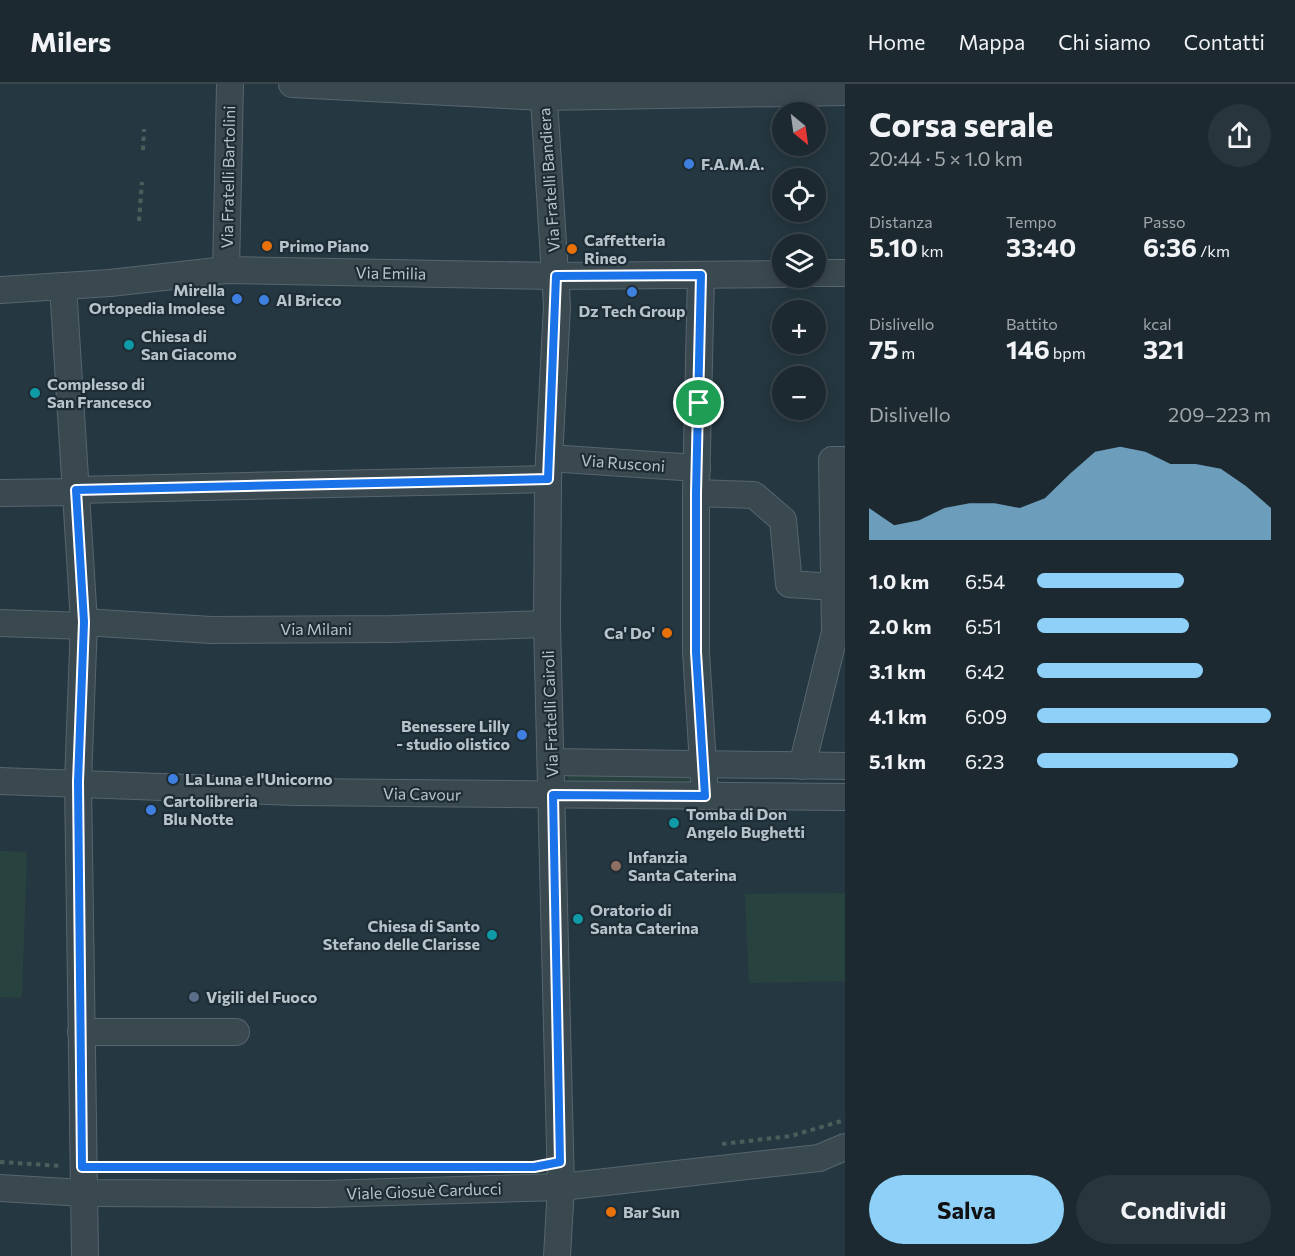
<!DOCTYPE html>
<html lang="it">
<head>
<meta charset="utf-8">
<style>
  body { margin:0; font-family:Commissioner,sans-serif; background:#29353c; color:#f1f3f6; height:100vh; display:flex; flex-direction:column; font-size:22px; white-space:nowrap }
  * { box-sizing:border-box; margin:0 }
  p { font-size:20px; color:#a0a6ab }
  .icon { flex:none; width:33px; height:33px; fill:none; stroke:currentColor; stroke-width:2; stroke-linecap:round; stroke-linejoin:round }
  .map { position:relative; flex:1; overflow:hidden }
  .side { display:flex; flex-direction:column; background:#1c2930; width:450px }
  .side>* { flex:none }
  .needle { width:39px; rotate:151deg }
  .buttons { position:absolute; left:772px; top:18px; display:grid; gap:12px }
  .buttons a { display:grid; place-items:center; width:54px; height:54px; border-radius:50%; background:#1c2930; box-shadow:0 3px 15px #0003,0 0 0 2px #3a454c; font-size:30px }
  .pin { position:absolute; display:grid; place-items:center; width:51px; height:51px; color:#fff; margin:-26px; border:3px solid #fff; border-radius:50%; box-shadow:0 2px 6px #0007 }
  .round { display:grid; place-items:center; flex:none; width:63px; height:63px; border-radius:32px; background:#29353c }
  .summary { display:flex; align-items:center; justify-content:space-between; height:102px; padding:0 24px }
  h1 { font-size:33px; font-weight:700; line-height:45px }
  .figures { display:grid; grid-template-columns:repeat(3,1fr); gap:9px; height:102px; padding:6px 24px }
  .figures div { display:grid; align-content:center }
  .figures b { font-size:26px; font-weight:700 }
  .figures small { font-size:16px; font-weight:400 }
  .figures p { font-size:16px }
  .chart { height:168px; padding:12px 24px }
  .chart p { display:flex; justify-content:space-between }
  .chart svg { width:100%; height:108px; margin-top:6px; fill:#8ed0f8; opacity:.7 }
  .primary-button { display:flex; gap:12px; margin-top:auto; padding:12px 24px }
  .primary-button a { flex:1; height:69px; border-radius:36px; background:#8ed0f8; color:#111; font-size:24px; font-weight:700; line-height:69px; text-align:center }
  .primary-button a+a { background:#29353c; color:#f1f3f6 }
  ul { padding:0 24px; list-style:none; font-size:20px }
  li { display:grid; grid-template-columns:96px 72px 1fr; align-items:center; height:45px }
  li i { height:15px; border-radius:8px; background:#8ed0f8 }
  header { display:flex; align-items:center; gap:36px; box-sizing:border-box; height:84px; padding:0 30px; background:#1c2930; border-bottom:2px solid #3a454c }
  header strong { font-size:28px }
  nav { display:flex; gap:33px; margin-inline-start:auto; font-size:21px }
  main { display:flex; flex:1; min-height:0 }
  .map>svg:first-child { display:block }
  .green { fill:#28433f }
  .lines { fill:none; stroke-linecap:round; stroke-linejoin:round }
  .minor-casing { stroke:#57666e; stroke-width:28 }
  .path { stroke:#485f5c; stroke-width:4; stroke-dasharray:4.5 4.5; stroke-linecap:butt }
  .minor { stroke:#3a4850; stroke-width:26 }
  .route-casing { stroke:#fff; stroke-width:12 }
  .route { stroke:#1a73e8; stroke-width:8 }
  .shop-dot { fill:#3f7fe0; stroke:#1e2d35; stroke-width:2 }
  .food-dot { fill:#e8710a; stroke:#1e2d35; stroke-width:2 }
  .culture-dot { fill:#0f9aa8; stroke:#1e2d35; stroke-width:2 }
  .education-dot { fill:#8d6e63; stroke:#1e2d35; stroke-width:2 }
  .service-dot { fill:#5c6f8a; stroke:#1e2d35; stroke-width:2 }
  .labels { text-anchor:middle; stroke-width:4.5; stroke-linejoin:round; paint-order:stroke }
  .poi-label { font-size:16px; font-weight:bold; fill:#b6c3cb; stroke:#1e2d35; text-anchor:start }
  .street-label { font-size:16px; fill:#b6c3cb; stroke:#1e2d35 }
</style>
</head>
<body>
<header>
<strong>Milers</strong>
<nav><a>Home</a><a>Mappa</a><a>Chi siamo</a><a>Contatti</a></nav>
</header>
<main>
<div class="map">
<svg width="845" height="1172" viewBox="0 0 845 1172">
  <rect width="100%" height="100%" fill="#253740"/>
  <g class="green">
    <polygon points="568,682 697,684 697,708 568,706"/>
    <polygon points="0,767 27,768 22,914 0,913"/>
    <polygon points="845,809 845,897 749,899 745,810"/>
  </g>
  <g class="lines">
    <defs>
      <g id="minor">
        <polyline points="292,0 543,13 845,8"/>
        <polyline points="543,0 557,222 548,395 547,540 561,1103 557,1172"/>
        <polyline points="226,186 230,0"/>
        <polyline points="816,189 845,189"/>
        <polyline points="701,191 696,409 696,568 705,712"/>
        <polyline points="63,202 84,538 78,698 85,1172"/>
        <polyline points="0,206 110,199 226,186 556,192 783,190"/>
        <polyline points="549,374 697,384"/>
        <polyline points="76,406 548,395"/>
        <polyline points="0,409 76,408"/>
        <polyline points="696,409 754,411 783,436 789,500 835,503"/>
        <polyline points="84,538 211,546 391,545 547,540"/>
        <polyline points="0,539 84,542"/>
        <polyline points="551,678 845,682"/>
        <polyline points="802,682 835,548 832,376 845,376"/>
        <polyline points="0,697 297,708 845,713"/>
        <polyline points="81,948 236,948"/>
        <polyline points="0,1104 83,1109 323,1110 561,1103 819,1074 845,1063"/>
      </g>
    </defs>
    <use href="#minor" class="minor-casing"/>
    <g class="path">
      <polyline points="143,66 144,45"/>
      <polyline points="139,137 142,98"/>
      <polyline points="722,1060 791,1052 845,1036"/>
      <polyline points="0,1078 62,1082"/>
      <polyline points="106,1083 440,1082"/>
    </g>
    <use href="#minor" class="minor"/>
  </g>
  <g class="lines">
    <defs>
      <polygon id="route" points="701,191 696,409 696,568 705,712 553,711 560,1078 534,1083 82,1083 78,698 84,538 76,406 548,395 556,192"/>
    </defs>
    <use href="#route" class="route-casing"/>
    <use href="#route" class="route"/>
  </g>
  <g class="shop-dot">
    <circle cx="689" cy="80" r="6"/>
    <circle cx="632" cy="208" r="6"/>
    <circle cx="237" cy="215" r="6"/>
    <circle cx="264" cy="216" r="6"/>
    <circle cx="522" cy="651" r="6"/>
    <circle cx="173" cy="695" r="6"/>
    <circle cx="151" cy="726" r="6"/>
  </g>
  <g class="food-dot">
    <circle cx="267" cy="162" r="6"/>
    <circle cx="572" cy="165" r="6"/>
    <circle cx="667" cy="549" r="6"/>
    <circle cx="611" cy="1128" r="6"/>
  </g>
  <g class="culture-dot">
    <circle cx="129" cy="261" r="6"/>
    <circle cx="35" cy="309" r="6"/>
    <circle cx="674" cy="739" r="6"/>
    <circle cx="578" cy="835" r="6"/>
    <circle cx="492" cy="851" r="6"/>
  </g>
  <circle class="education-dot" cx="616" cy="782" r="6"/>
  <circle class="service-dot" cx="194" cy="913" r="6"/>
  <g class="labels">
    <g class="poi-label">
      <text x="701" y="86">F.A.M.A.</text>
      <text x="584" y="162">Caffetteria<tspan x="584" dy="18">Rineo</tspan></text>
      <text x="279" y="168">Primo Piano</text>
      <text x="225" y="212" text-anchor="end">Mirella<tspan x="225" dy="18">Ortopedia Imolese</tspan></text>
      <text x="276" y="222">Al Bricco</text>
      <text x="632" y="233" text-anchor="middle">Dz Tech Group</text>
      <text x="141" y="258">Chiesa di<tspan x="141" dy="18">San Giacomo</tspan></text>
      <text x="47" y="306">Complesso di<tspan x="47" dy="18">San Francesco</tspan></text>
      <text x="655" y="555" text-anchor="end">Ca' Do'</text>
      <text x="510" y="648" text-anchor="end">Benessere Lilly<tspan x="510" dy="18">- studio olistico</tspan></text>
      <text x="185" y="701">La Luna e l'Unicorno</text>
      <text x="163" y="723">Cartolibreria<tspan x="163" dy="18">Blu Notte</tspan></text>
      <text x="686" y="736">Tomba di Don<tspan x="686" dy="18">Angelo Bughetti</tspan></text>
      <text x="628" y="779">Infanzia<tspan x="628" dy="18">Santa Caterina</tspan></text>
      <text x="590" y="832">Oratorio di<tspan x="590" dy="18">Santa Caterina</tspan></text>
      <text x="480" y="848" text-anchor="end">Chiesa di Santo<tspan x="480" dy="18">Stefano delle Clarisse</tspan></text>
      <text x="206" y="919">Vigili del Fuoco</text>
      <text x="623" y="1134">Bar Sun</text>
    </g>
    <g class="street-label">
      <text transform="translate(228 93) rotate(-89)" y="6">Via Fratelli Bartolini</text>
      <text transform="translate(549 96) rotate(-94)" y="6">Via Fratelli Bandiera</text>
      <text transform="translate(391 189) rotate(1)" y="6">Via Emilia</text>
      <text transform="translate(623 379) rotate(4)" y="6">Via Rusconi</text>
      <text x="316" y="551">Via Milani</text>
      <text transform="translate(550 630) rotate(-92)" y="6">Via Fratelli Cairoli</text>
      <text transform="translate(422 710) rotate(1)" y="6">Via Cavour</text>
      <text transform="translate(424 1107) rotate(-2)" y="6">Viale Giosuè Carducci</text>
    </g>
  </g>
</svg>
<div class="buttons">
<a><svg class="needle" viewBox="-14 -14 28 28"><path d="M0-13l5 13h-10z" fill="#e53935"/><path d="M0 13l5-13h-10z" fill="#a0a6ab"/></svg></a>
<a><svg class="icon" aria-label="locate" viewBox="0 0 24 24"><circle cx="12" cy="12" r="6"/><path d="M12 2v4M12 18v4M2 12h4M18 12h4"/></svg></a>
<a><svg class="icon" aria-label="layers" viewBox="0 0 24 24"><path d="M12 4l9 5-9 5-9-5zM3 14l9 5 9-5"/></svg></a>
<a>+</a>
<a>−</a>
</div>
<div class="pin" style="left:699px;top:319px;background:#1e9e55"><svg class="icon" aria-label="arrive" viewBox="0 0 24 24"><path d="M6 21V4h12l-3 4 3 4H6"/></svg></div>
</div>
<section class="side">
<div class="summary"><div><h1>Corsa serale</h1><p>20:44 · 5 × 1.0 km</p></div><a class="round"><svg class="icon" aria-label="share" viewBox="0 0 24 24"><path d="M12 15V3M7 8l5-5 5 5M5 13v7h14v-7"/></svg></a></div>
<div class="figures">
<div><p>Distanza</p><b>5.10<small> km</small></b></div>
<div><p>Tempo</p><b>33:40</b></div>
<div><p>Passo</p><b>6:36<small> /km</small></b></div>
</div>
<div class="figures">
<div><p>Dislivello</p><b>75<small> m</small></b></div>
<div><p>Battito</p><b>146<small> bpm</small></b></div>
<div><p>kcal</p><b>321</b></div>
</div>
<div class="chart"><p><span>Dislivello</span>209–223 m</p>
<svg viewBox="0 0 160 44" preserveAspectRatio="none"><path d="M0 44V31L10 38L20 36L30 31L40 29L50 29L60 31L70 27L80 17L90 8L100 6L110 8L120 13L130 13L140 15L150 22L160 31V44z"/></svg>
</div>
<ul>
<li><b>1.0 km</b>6:54<i style="width:63%"></i></li>
<li><b>2.0 km</b>6:51<i style="width:65%"></i></li>
<li><b>3.1 km</b>6:42<i style="width:71%"></i></li>
<li><b>4.1 km</b>6:09<i style="width:100%"></i></li>
<li><b>5.1 km</b>6:23<i style="width:86%"></i></li>
</ul>
<div class="primary-button"><a>Salva</a><a>Condividi</a></div>
</section>
</main>
</body>
</html>
